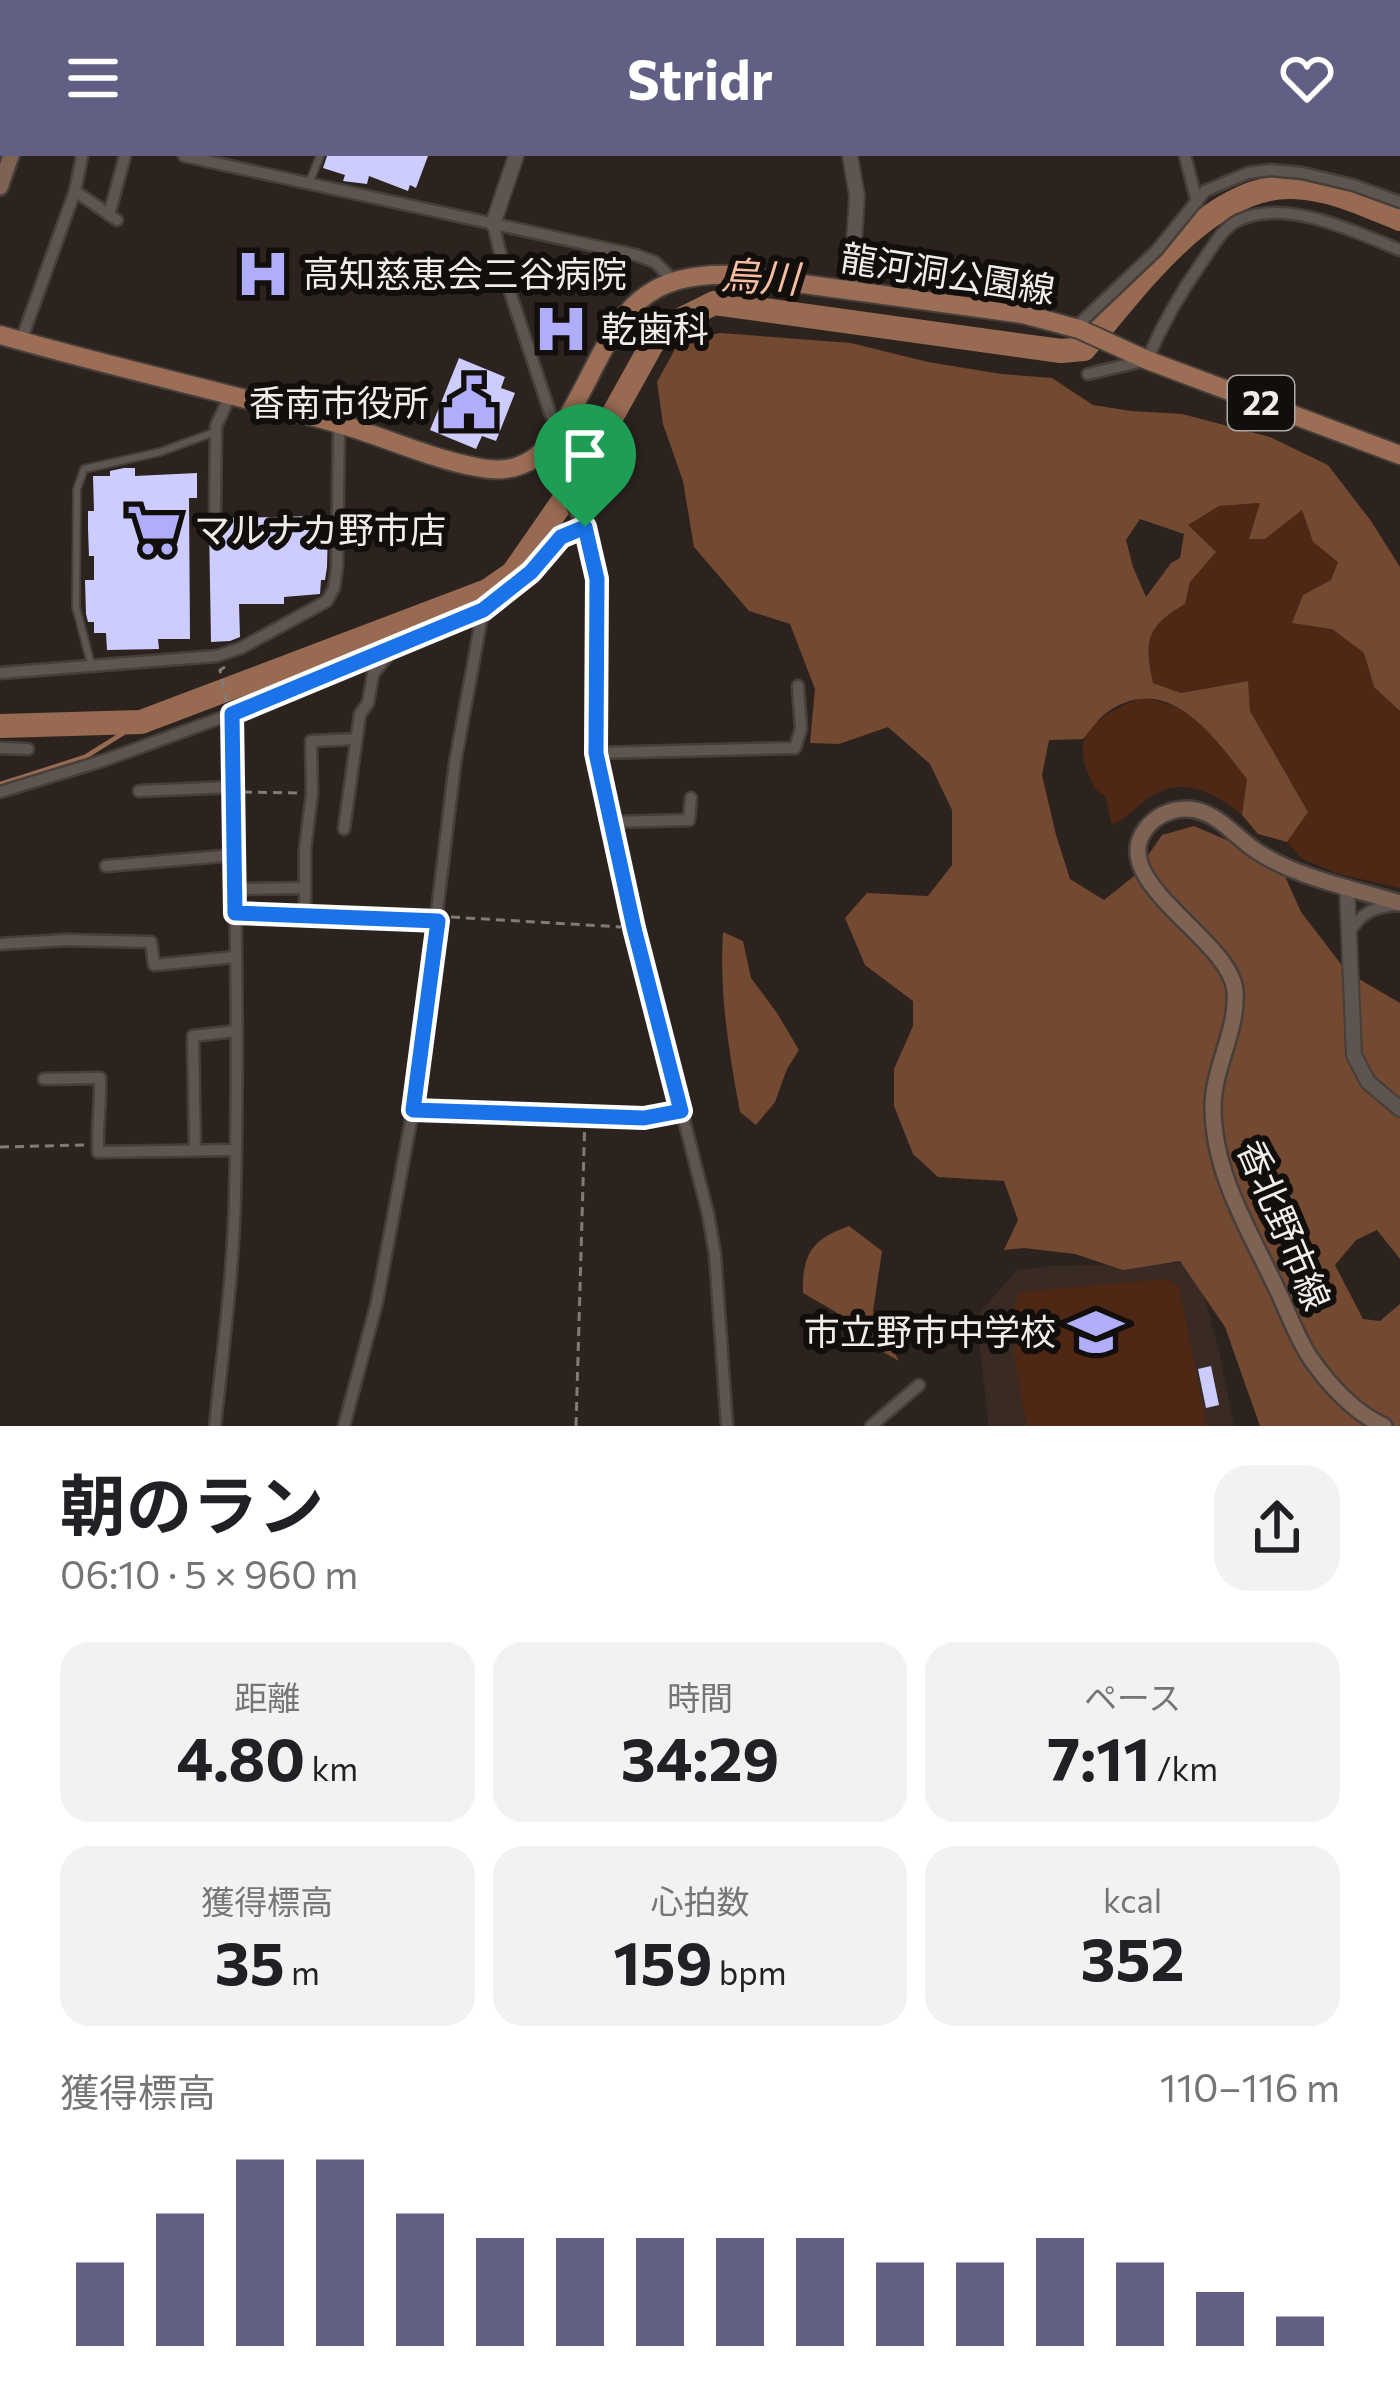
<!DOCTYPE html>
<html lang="ja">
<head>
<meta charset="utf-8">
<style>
  body { margin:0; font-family:Commissioner,"Noto Sans JP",sans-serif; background:#f2f2f2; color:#202124; height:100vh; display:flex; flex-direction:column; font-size:45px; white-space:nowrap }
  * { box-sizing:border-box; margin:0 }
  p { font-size:39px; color:#757577 }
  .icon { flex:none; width:66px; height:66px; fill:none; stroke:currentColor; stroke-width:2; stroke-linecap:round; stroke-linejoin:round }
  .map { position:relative; height:1270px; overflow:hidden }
  .drawer { display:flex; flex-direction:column; background:#fff; flex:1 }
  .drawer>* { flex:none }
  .pin { position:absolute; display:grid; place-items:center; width:102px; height:102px; color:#fff; margin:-123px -51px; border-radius:50% 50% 50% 0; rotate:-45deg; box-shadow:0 0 12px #0007 }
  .pin .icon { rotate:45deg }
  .round { display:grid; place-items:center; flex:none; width:126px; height:126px; border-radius:36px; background:#f2f2f2 }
  .summary { display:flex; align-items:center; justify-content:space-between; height:204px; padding:0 60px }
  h1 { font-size:66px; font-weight:700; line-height:90px }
  .stats { display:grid; grid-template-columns:repeat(3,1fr); gap:18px; height:204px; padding:12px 60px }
  .stats div { display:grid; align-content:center; border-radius:30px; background:#f2f2f2; text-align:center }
  .stats b { font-size:60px; font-weight:700 }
  .stats small { font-size:33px; font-weight:400 }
  .stats p { font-size:33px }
  .chart { height:336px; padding:24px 60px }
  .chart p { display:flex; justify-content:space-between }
  .chart svg { width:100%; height:216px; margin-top:12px; stroke:#616084; stroke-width:6 }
  header { display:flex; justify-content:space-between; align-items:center; height:156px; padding:0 60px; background:#616084; color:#fff; font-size:54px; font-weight:700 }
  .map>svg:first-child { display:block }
  .built { fill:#392b24 }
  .green { fill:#4e2814 }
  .forest { fill:#744932; fill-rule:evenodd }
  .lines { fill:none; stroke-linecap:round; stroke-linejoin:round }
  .stream { stroke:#986a52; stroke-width:4.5 }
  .river { stroke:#986a52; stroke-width:24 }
  .building { fill:#cdccfe }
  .service-casing { stroke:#453e3a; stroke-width:10 }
  .minor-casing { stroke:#453e3a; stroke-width:15 }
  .tertiary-casing { stroke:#453e3a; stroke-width:18 }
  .secondary-casing { stroke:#453e3a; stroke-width:20 }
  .primary-casing { stroke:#453e3a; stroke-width:22 }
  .path { stroke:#817a76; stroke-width:3; stroke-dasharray:9 6; stroke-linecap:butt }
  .service { stroke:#5f5550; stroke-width:6 }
  .minor { stroke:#5f5550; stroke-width:10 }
  .tertiary { stroke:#5f5550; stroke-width:14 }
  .secondary { stroke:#7e6253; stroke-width:15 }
  .primary { stroke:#9d6e56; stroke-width:18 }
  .route-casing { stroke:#fff; stroke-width:24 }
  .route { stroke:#1a73e8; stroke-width:15 }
  .labels { text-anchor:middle; stroke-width:12; stroke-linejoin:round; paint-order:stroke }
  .shield { fill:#110e0c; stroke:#afaaa7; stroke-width:3 }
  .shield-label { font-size:33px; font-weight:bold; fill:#f3edea }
  .poi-label { font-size:36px; fill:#f3edea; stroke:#110e0c; text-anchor:start }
  .street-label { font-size:36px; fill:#f3edea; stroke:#110e0c }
  .water-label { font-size:39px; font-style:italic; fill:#f9bea1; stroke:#110e0c }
</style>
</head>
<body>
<header><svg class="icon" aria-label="menu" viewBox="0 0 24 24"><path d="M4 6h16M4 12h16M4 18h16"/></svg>Stridr<svg class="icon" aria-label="heart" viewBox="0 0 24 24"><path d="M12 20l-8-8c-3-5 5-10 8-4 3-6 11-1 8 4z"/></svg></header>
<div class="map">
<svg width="1400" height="1270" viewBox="0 0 1400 1270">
  <rect width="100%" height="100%" fill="#2c231f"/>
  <polygon class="built" points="1185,1107 1197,1115 1218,1191 1234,1270 989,1270 976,1161 1017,1114 1051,1110"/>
  <g class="green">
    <path d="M1261,347L1302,354L1313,386L1338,406L1331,424L1303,439L1332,473L1364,497L1374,531L1400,555V732L1339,718L1302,703L1287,686L1308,656L1250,555L1247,525L1181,537L1153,527C1144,484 1146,471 1185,448L1190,426L1215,396L1187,369L1219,350Z"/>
    <path d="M1144,541C1159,546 1176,549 1189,557C1213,572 1230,601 1247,623L1242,659C1219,641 1192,623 1161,635C1143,642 1130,661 1112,669L1105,640C1093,634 1093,628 1088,617C1068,573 1109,554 1144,541Z"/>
    <polygon points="1166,1123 1179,1130 1207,1270 1027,1270 1015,1208 1011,1154 1020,1136"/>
  </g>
  <g class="forest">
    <path d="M720,177L851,187L928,206L1001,218L1052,222L1093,249L1131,255L1182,258L1270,281L1328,309L1371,365L1400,411V555L1374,531L1364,497L1332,473L1292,467L1303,439L1331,424L1338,406L1313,386L1302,354L1265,383H1249L1260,347L1219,350L1188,369L1216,396L1190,426L1185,448C1146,471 1144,484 1153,527L1181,537L1248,525L1250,555L1308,656L1287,686L1258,678L1242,659L1247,623C1214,581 1169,515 1109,555C1099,561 1091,574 1083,583L1049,584L1042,619L1056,679L1070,723L1104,744L1133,721L1162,679L1194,670L1236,688L1284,718L1301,756L1347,816L1400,847V1103L1377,1074L1356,1084L1335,1109L1363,1163L1380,1165L1400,1148V1270H1260L1225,1171L1180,1105L1123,1114L1075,1098L1024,1092L1004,1094L1018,1064L1004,1025L938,1021L913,998L894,950V913L913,870V845L865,809L845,762L867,737L928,740L952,709V654L930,608L888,571L839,588L810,587L815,533L790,468L749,455L694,391L683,325L663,268L657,226L679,186ZM1140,363L1184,378L1180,402L1171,407L1146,441L1133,411L1126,384Z"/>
    <path d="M723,776L743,785L751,822L777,857L799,894L787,913L775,946L756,969L740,956C729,897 719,836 723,776Z"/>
    <path d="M849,1070L882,1095L873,1155L899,1205L858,1182L836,1156L803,1137C802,1098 812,1083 849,1070Z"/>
  </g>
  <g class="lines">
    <polyline class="stream" points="0,628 85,601 141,566"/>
    <path class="river" d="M0,570L141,566L487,435L513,417L572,332L660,174L714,147L1061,195L1084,193C1134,135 1208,28 1293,31C1331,32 1365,49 1400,63"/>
  </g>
  <g class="building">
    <polygon points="327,0 428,0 416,32 410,29 408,35 369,20 367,28 343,25 345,19 323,12"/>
    <polygon points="459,202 505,221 501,232 515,237 496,285 482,280 476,293 430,274"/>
    <polygon points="124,312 135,312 135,320 197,317 197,342 189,342 190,483 158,483 159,493 107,494 106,477 94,477 94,466 88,466 86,458 85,424 94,424 94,400 89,400 88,373 88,355 94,355 93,320 110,320 110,315"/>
    <polygon points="319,360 319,368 328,368 327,411 325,424 321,424 320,438 284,441 284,448 239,448 240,481 230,485 211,486 209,369 225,368 225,362"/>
    <polygon points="1211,1210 1219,1249 1206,1252 1198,1213"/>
  </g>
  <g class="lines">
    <defs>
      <g id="service">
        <polyline points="309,27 320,0"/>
        <polyline points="91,508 76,451 77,333 84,313 160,296 215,276"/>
      </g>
      <g id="minor">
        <polyline points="82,0 75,35 117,64"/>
        <polyline points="184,0 636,99 655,106 674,125"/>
        <polyline points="1185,0 1197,46"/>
        <polyline points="109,59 125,0"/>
        <polyline points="493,68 510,136 550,257 559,274"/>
        <polyline points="1075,172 1157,94 1205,35 1248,17 1270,14 1302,17 1353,29 1400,46"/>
        <polyline points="21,185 75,35"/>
        <path d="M1088,218L1147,204C1162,169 1180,137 1202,106C1212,92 1222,72 1239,64C1286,42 1356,76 1400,94"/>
        <polyline points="576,351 594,338 616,296"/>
        <polyline points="215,354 216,270 230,240"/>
        <polyline points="597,423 596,597 601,627 635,772 708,1058 715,1098 727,1270"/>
        <polyline points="0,517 217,500 241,492 327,445 334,432 337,412 339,268"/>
        <polyline points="0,592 28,593"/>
        <polyline points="596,597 795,592 801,573 798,530"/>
        <polyline points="139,635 233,631"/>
        <polyline points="0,636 105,604 232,558 483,454 531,417 561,381 585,372"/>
        <polyline points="612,666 689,664 691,642"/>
        <polyline points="344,673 360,558 368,547 373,518 393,493"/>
        <polyline points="106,710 235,699"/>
        <polyline points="235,733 305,732"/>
        <polyline points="305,759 305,693 312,637 311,585 356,583"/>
        <path d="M1349,777C1361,757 1373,751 1397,749"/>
        <polyline points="0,788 66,784 151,786 154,809 235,801"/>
        <path d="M44,923L100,922C101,948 97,969 98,996L235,994"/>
        <polyline points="195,994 193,880 236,875"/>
        <path d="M215,1270C223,1194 233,1118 235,1042C239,881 235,719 232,558"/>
        <polyline points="344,1270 377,1146 413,954 455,607 483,454"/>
        <polyline points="871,1270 919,1229"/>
      </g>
      <g id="tertiary">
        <polyline points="850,0 857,40 851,135"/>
        <polyline points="493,68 516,0"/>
        <polyline points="547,291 585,372 597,423"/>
        <polyline points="1347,731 1354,899 1368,926 1400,953"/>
      </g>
      <g id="secondary">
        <polyline points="0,31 11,0"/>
        <path d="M1384,1270C1355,1257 1329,1229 1311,1203C1296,1181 1287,1153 1275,1129C1248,1072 1213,1016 1213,951C1213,912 1238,874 1235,835C1231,781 1093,720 1153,665C1165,655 1181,651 1196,654C1224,661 1239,686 1263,699C1303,723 1355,733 1400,747"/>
      </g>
      <path id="primary" d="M0,179C111,211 225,236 336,267C383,280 428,302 476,311C490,314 507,315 521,309C541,302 554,283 565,265C615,183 619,113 737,119L1023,158L1079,173L1147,204L1400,299"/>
    </defs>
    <use href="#service" class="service-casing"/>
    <use href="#minor" class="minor-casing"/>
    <use href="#tertiary" class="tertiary-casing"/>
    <use href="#secondary" class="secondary-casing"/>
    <use href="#primary" class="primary-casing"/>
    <g class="path">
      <polyline points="580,266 605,287"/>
      <polyline points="225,511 220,514 226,546"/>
      <polyline points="243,636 299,637"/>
      <polyline points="248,757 292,758"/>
      <polyline points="320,759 424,764"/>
      <polyline points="451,761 621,771"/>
      <polyline points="425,954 644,961 667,957"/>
      <polyline points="0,991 84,989"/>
      <polyline points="576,1270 585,959"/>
    </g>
    <use href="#service" class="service"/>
    <use href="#minor" class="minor"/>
    <use href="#tertiary" class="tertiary"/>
    <use href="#secondary" class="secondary"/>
    <use href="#primary" class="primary"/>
  </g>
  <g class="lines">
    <defs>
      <polygon id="route" points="585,371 597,423 596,597 634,772 681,955 644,962 413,954 438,765 235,757 232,558 483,454 531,416 561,381"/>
    </defs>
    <use href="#route" class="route-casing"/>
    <use href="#route" class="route"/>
  </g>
  <defs>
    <symbol id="hospital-bare" viewBox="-9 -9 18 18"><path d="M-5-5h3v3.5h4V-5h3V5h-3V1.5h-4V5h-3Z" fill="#b0aefa" stroke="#110e0c" stroke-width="2.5" paint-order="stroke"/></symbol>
    <symbol id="civic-bare" viewBox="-9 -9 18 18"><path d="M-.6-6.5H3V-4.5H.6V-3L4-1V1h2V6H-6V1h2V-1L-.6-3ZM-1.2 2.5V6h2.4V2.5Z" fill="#b0aefa" stroke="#110e0c" stroke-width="2.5" paint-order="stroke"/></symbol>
    <symbol id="supermarket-bare" viewBox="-9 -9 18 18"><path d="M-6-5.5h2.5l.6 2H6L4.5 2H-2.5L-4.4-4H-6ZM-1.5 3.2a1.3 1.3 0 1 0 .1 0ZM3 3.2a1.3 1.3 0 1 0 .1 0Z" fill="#b0aefa" stroke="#110e0c" stroke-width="2.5" paint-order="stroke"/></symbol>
    <symbol id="school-bare" viewBox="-9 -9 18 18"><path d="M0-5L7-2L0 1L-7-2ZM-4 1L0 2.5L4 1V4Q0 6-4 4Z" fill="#b0aefa" stroke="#110e0c" stroke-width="2.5" paint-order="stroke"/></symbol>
  </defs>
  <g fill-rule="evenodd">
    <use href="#hospital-bare" x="225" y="80" width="76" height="76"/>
    <use href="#hospital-bare" x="523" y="135" width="76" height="76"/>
    <use href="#civic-bare" x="431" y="209" width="76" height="76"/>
    <use href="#supermarket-bare" x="116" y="336" width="76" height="76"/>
    <use href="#school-bare" x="1058" y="1138" width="76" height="76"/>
  </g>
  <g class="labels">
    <rect class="shield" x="1228" y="220" width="66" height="54" rx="9"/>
    <g class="shield-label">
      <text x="1261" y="259">22</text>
    </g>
    <g class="poi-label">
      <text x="303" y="131">高知慈恵会三谷病院</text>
      <text x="601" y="186">乾歯科</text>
      <text x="429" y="260" text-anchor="end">香南市役所</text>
      <text x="194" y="387">マルナカ野市店</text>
      <text x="1056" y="1189" text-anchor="end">市立野市中学校</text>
    </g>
    <g class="street-label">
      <text transform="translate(948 118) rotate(9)" y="13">龍河洞公園線</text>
      <text transform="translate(1284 1069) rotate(67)" y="13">香北野市線</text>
    </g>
    <g class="water-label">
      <text transform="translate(760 121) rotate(3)" y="14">烏川</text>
    </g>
  </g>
</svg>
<div class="pin" style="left:585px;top:371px;background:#1e9e55"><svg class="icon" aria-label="arrive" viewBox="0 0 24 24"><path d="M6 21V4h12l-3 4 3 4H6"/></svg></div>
</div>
<section class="drawer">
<div class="summary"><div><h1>朝のラン</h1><p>06:10 · 5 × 960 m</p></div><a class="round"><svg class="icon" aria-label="share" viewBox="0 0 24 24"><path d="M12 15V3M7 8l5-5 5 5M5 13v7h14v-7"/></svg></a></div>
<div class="stats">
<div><p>距離</p><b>4.80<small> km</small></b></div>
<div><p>時間</p><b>34:29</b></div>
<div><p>ペース</p><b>7:11<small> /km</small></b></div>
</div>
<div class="stats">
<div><p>獲得標高</p><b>35<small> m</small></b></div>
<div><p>心拍数</p><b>159<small> bpm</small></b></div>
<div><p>kcal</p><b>352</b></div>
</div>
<div class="chart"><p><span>獲得標高</span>110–116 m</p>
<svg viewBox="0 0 160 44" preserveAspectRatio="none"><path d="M5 44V27M15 44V17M25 44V6M35 44V6M45 44V17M55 44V22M65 44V22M75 44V22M85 44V22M95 44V22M105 44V27M115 44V27M125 44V22M135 44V27M145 44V33M155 44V38"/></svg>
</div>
</section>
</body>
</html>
